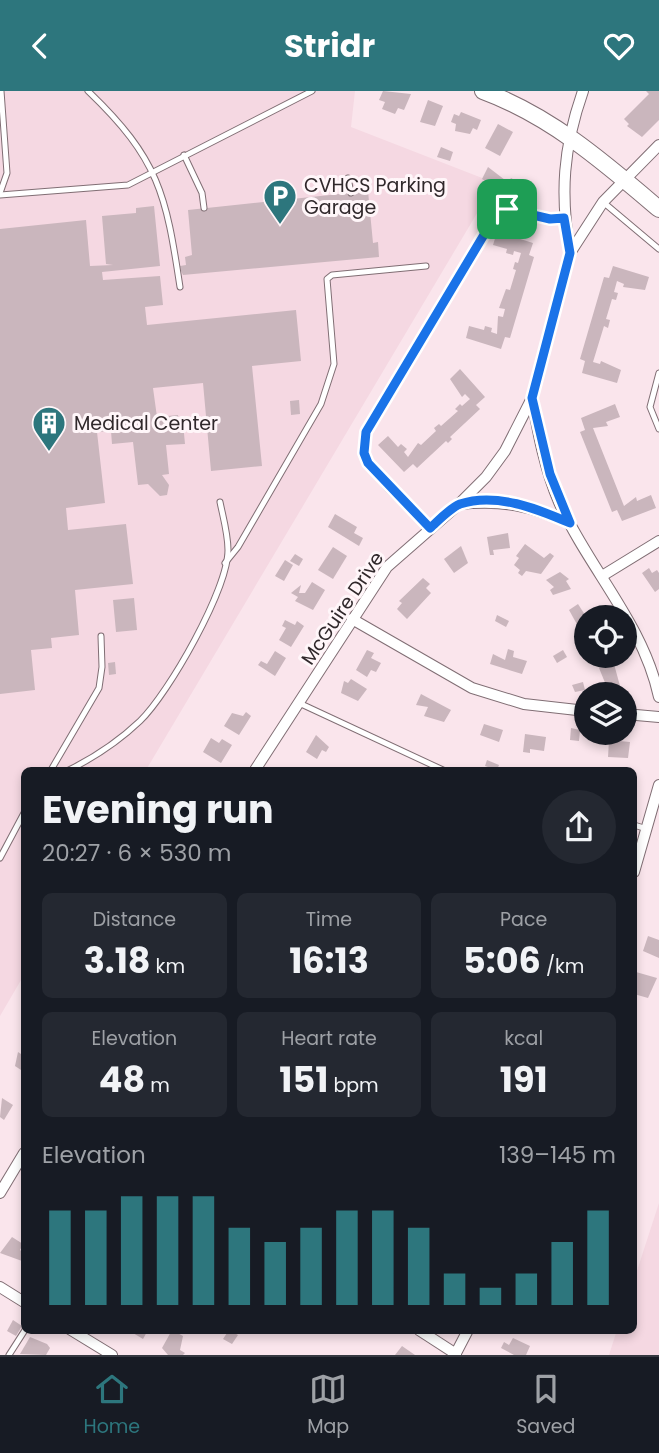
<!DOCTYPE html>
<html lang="en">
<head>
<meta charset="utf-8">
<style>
  body { margin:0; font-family:Poppins,sans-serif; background:#242831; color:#f1f3f6; height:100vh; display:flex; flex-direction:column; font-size:26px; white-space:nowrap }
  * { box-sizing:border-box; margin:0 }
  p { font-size:23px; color:#9ea1a6 }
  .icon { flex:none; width:38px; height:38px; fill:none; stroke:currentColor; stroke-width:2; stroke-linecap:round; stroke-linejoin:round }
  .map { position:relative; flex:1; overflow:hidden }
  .details { position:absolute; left:21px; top:676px; width:616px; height:567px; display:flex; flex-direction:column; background:#171b24; border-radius:10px; box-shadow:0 4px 10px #0003 }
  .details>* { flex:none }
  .buttons { position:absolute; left:574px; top:514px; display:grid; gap:14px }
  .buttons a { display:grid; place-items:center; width:63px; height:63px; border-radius:50%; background:#171b24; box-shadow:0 4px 10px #0003; font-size:35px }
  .pin { position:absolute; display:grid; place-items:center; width:60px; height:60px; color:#fff; margin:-30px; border-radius:14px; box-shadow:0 4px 10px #0006 }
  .round { display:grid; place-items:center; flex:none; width:74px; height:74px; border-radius:37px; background:#242831 }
  .summary { display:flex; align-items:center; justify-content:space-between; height:119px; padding:0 21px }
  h1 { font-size:38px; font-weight:700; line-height:52px }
  .figures { display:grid; grid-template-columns:repeat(3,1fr); gap:10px; height:119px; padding:7px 21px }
  .figures div { display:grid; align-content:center; border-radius:10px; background:#242831; text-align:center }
  .figures b { font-size:35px; font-weight:700 }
  .figures small { font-size:19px; font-weight:400 }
  .figures p { font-size:19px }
  .chart { height:196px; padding:14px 21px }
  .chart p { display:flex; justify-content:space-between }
  .chart svg { width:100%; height:126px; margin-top:7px; stroke:#2d767d; stroke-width:6 }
  header { display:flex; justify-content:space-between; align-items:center; height:91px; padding:0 21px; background:#2d767d; color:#fff; font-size:32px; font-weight:700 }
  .dock { display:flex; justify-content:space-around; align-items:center; height:98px; border-top:2px solid #363941; background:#171b24; font-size:19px; color:#9ea1a6 }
  .dock a { display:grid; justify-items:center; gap:4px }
  .dock .current { color:#2d767d }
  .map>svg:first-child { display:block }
  .built { fill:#f5d8e2 }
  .building { fill:#cab6bd }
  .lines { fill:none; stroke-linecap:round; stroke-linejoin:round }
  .lane-casing { stroke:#806e74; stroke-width:7 }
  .street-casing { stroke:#806e74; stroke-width:12 }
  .secondary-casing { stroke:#806e74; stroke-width:18 }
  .lane { stroke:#fff; stroke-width:5 }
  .street { stroke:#fff; stroke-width:10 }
  .secondary { stroke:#fff; stroke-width:16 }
  .route-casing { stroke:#fff; stroke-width:14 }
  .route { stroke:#1a73e8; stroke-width:9 }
  .labels { text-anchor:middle; stroke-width:6; stroke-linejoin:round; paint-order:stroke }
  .poi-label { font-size:19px; fill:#30282b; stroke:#fff6f9; text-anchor:start }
  .street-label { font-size:19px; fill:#30282b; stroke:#fff6f9 }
</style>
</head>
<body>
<header><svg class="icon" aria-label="back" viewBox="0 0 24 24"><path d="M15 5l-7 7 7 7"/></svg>Stridr<svg class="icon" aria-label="heart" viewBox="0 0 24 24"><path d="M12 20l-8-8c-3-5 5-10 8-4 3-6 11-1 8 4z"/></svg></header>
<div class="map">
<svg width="659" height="1264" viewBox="0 0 659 1264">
  <rect width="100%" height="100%" fill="#fae5ec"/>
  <g class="built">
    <polygon points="0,0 355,0 351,36 495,92 146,679 24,679 24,884 0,925"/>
    <polygon points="659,1112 659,1264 609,1264 617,1239 634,1239 634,1189"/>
  </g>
  <g class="building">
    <polygon points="383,0 411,3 404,19 398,17 395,23 382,18 385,11 379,9"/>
    <polygon points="646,0 659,0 659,29 642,46 627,35 629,33 624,28 649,3"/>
    <polygon points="428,9 443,15 435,35 420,31"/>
    <polygon points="461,21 481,29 477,39 473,37 470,43 455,40 456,33 451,31 454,23 459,25"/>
    <polygon points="498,33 513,41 500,65 485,57"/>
    <polygon points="441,56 453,61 450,70 437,66"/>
    <polygon points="488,76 505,89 499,99 482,88"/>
    <polygon points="511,87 521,93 515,103 505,98"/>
    <polygon points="368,100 373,152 378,151 379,166 183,184 181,180 180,175 186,174 185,166 192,164 188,119"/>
    <polygon points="154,115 160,175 102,181 103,189 160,185 163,214 145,216 147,234 296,219 301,270 252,275 262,375 211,380 203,292 153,297 157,326 178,324 179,332 183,332 185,353 166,354 169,383 162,384 169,394 167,404 160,405 148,393 138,394 133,351 112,353 111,340 97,341 105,412 66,417 68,439 126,433 133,493 75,499 79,544 51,547 52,557 31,559 35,599 0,603 0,138 86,129 90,175 113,174 106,173 102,125 136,122 136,117"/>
    <polygon points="497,141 533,152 529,164 534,166 510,247 505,246 501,258 466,247 469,235 484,239 485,235 492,237 491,241 497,243 498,225 503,226 505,218 499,217 506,198 510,199 516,179 513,178 515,171 518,172 521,162 514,160 513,164 506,162 507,158 493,154"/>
    <polygon points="613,175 649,186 645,199 623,196 624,193 617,190 614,201 618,202 616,209 612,208 606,228 610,229 608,237 604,235 593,271 600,273 601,270 621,279 617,292 582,282 585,270 580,268 604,186 609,187"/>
    <polygon points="460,278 485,306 476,314 480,318 450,346 452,348 448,352 446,350 417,377 413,373 404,381 378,354 388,345 398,356 401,353 407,358 404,361 408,366 418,352 421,354 436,340 434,337 439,333 441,335 458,320 455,318 460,313 462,315 470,308 465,303 462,306 450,288"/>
    <polygon points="299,309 300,323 291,324 290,310"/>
    <polygon points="615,313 620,326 606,331 608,335 593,337 624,415 636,406 637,410 651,404 656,417 622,430 617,419 612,421 580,341 585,339 581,327"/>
    <polygon points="335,423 357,436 354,442 363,447 359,455 328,436"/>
    <polygon points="508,442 510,457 493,459 494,464 490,464 487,446"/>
    <polygon points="525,453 544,467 550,462 554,465 541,483 526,480 522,485 518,482 520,479 514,474 519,467 516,465"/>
    <polygon points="461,455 468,472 454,482 444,468"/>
    <polygon points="333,456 347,465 333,488 318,479"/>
    <polygon points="295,463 303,468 299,475 290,470"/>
    <polygon points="285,469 293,474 284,490 275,485"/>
    <polygon points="649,477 652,482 657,479 659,482 659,498 655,501 642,482"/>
    <polygon points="560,481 569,488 566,490 571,498 553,504 550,499 554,496 546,489"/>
    <polygon points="423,487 430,493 426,497 431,502 407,528 397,518 402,512 399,510"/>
    <polygon points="312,491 325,499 313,519 295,510 298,506 291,502 301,494 299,502 305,502"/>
    <polygon points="134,507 137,539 116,541 113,509"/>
    <polygon points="578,513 587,527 586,533 579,537 569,519"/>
    <polygon points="497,524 509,530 506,536 495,530"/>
    <polygon points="285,529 295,534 297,530 304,535 291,556 279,549 286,537 282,535"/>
    <polygon points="508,558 514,560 513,566 527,570 522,583 490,573 493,563 505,569"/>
    <polygon points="367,559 374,562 371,567 381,572 376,581 371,579 367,586 356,579"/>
    <polygon points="563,559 567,566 557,572 553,565"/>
    <polygon points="275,560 286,567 275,585 258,574 261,570 267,573"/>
    <polygon points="115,571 116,583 109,584 108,572"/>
    <polygon points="614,573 620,595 608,599 599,577"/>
    <polygon points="351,588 367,598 358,610 341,602 344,590 348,592"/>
    <polygon points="583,591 585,599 575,601 572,594"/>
    <polygon points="421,603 451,619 444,631 424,625 428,616 416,614"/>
    <polygon points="246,621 251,625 239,644 224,635 232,622 243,625"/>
    <polygon points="484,633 503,639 499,651 480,644"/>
    <polygon points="571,637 580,639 579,650 570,649"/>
    <polygon points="525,643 546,646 544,660 530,658 530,662 523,661"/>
    <polygon points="316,644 329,656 326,661 322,659 317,668 306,661"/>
    <polygon points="211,647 219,652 222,648 232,654 221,672 203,661"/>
    <polygon points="609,649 630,651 628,667 608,666"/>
    <polygon points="487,669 499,674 497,679 485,675"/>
    <polygon points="648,845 659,849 659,867 643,860"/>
    <polygon points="636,881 657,887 648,907 634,903"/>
    <polygon points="18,961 24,965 24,981 15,975"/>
    <polygon points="2,1007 13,1014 4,1029 0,1026"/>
    <polygon points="12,1146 23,1153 20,1159 24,1162 22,1170 0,1162"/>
    <polygon points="13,1229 22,1235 16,1245 7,1240"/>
    <polygon points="128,1239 148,1239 143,1248"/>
    <polygon points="172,1239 183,1245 180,1259 185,1262 183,1264 168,1264 162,1257"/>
    <polygon points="229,1239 238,1244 232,1253 223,1248"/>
    <polygon points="30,1246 47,1253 50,1257 46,1264 20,1263"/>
    <polygon points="513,1247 530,1255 526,1264 514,1264 501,1257 504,1251 509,1254"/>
    <polygon points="402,1255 415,1264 395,1264"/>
  </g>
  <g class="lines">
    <defs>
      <g id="lane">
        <path d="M88,0C159,68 166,103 180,196"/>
        <polyline points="184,64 202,102 204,117"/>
        <polyline points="348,87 351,102"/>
        <polyline points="0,102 7,82 1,0"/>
        <polyline points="0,104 128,94 312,0"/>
        <polyline points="603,111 659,158"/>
        <polyline points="659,282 650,316 659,338"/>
        <path d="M430,437C404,411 357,381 365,341L494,127L507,119L550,128L564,127"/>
        <polyline points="225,472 238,456 321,313 334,273 327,188 332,184 426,175"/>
        <polyline points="299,612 443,679"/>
        <polyline points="51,679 99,597 102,576 101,545"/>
        <path d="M69,679C95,666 119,650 140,630C169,602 228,498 228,459C228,443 223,426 220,411"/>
        <polyline points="634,734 647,738"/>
        <polyline points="0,767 24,722"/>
        <polyline points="9,1264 25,1239"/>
      </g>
      <g id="street">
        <path d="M570,162C560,103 563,57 583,0"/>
        <path d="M532,307C538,342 545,379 559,411C589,478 643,532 659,606"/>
        <path d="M459,413C503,409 529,414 570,432"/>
        <polyline points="602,485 659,450"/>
        <polyline points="352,528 472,597 524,613 586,620"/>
        <polyline points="625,623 659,626"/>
        <polyline points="255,679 387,476 459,413 486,386 505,360 532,307 570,162 603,111 659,54"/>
        <polyline points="634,781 659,694"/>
        <polyline points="0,1102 24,1062"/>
        <polyline points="0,1196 24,1211"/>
        <polyline points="71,1239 112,1264"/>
        <polyline points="419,1239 456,1263"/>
        <polyline points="455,1264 468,1239"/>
      </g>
      <path id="secondary" d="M483,0C551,25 605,72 659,118"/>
    </defs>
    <use href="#lane" class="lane-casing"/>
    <use href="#street" class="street-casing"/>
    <use href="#secondary" class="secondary-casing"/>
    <use href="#lane" class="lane"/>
    <use href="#street" class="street"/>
    <use href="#secondary" class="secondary"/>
  </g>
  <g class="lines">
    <defs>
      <path id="route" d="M507,118L550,128L564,127L570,162L532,307L550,383L570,432C538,418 496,401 460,413C450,417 438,430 430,437L368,372L364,362L366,341L494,127Z"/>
    </defs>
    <use href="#route" class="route-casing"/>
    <use href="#route" class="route"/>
  </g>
  <defs>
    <symbol id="parking-pin" viewBox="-11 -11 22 30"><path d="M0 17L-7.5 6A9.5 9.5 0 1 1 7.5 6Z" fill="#2d767d" stroke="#fff6f9"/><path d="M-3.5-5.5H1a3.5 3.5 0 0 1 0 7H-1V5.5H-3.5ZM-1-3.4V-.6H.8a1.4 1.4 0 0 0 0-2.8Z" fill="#fff"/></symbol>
    <symbol id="building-pin" viewBox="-11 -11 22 30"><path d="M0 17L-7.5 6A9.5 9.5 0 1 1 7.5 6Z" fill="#2d767d" stroke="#fff6f9"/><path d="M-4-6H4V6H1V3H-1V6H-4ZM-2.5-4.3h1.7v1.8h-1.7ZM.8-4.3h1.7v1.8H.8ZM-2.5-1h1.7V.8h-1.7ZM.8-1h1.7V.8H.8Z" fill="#fff"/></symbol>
  </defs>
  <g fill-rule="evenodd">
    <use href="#parking-pin" x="261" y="86" width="38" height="52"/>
    <use href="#building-pin" x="30" y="313" width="38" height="52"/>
  </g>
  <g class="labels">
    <g class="poi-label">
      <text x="304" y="101">CVHCS Parking<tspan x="304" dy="22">Garage</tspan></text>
      <text x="74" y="339">Medical Center</text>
    </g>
    <g class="street-label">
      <text transform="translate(342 517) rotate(-56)" y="7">McGuire Drive</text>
    </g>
  </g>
</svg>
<div class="buttons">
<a><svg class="icon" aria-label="locate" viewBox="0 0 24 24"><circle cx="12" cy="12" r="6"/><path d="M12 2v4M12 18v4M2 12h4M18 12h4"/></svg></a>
<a><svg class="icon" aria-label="layers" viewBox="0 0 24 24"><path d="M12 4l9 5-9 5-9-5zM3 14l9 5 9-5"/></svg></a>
</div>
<div class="pin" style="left:507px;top:118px;background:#1e9e55"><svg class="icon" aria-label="arrive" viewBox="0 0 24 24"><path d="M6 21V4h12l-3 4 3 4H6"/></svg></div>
<section class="details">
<div class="summary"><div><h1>Evening run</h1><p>20:27 · 6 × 530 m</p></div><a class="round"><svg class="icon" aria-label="share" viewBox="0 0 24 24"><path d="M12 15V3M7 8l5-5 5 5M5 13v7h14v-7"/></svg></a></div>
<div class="figures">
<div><p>Distance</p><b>3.18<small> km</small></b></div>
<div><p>Time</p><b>16:13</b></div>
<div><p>Pace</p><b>5:06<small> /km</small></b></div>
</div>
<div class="figures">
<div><p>Elevation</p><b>48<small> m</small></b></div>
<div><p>Heart rate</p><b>151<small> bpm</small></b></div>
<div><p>kcal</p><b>191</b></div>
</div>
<div class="chart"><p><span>Elevation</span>139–145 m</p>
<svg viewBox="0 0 160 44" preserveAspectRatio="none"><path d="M5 44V11M15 44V11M25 44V6M35 44V6M45 44V6M55 44V17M65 44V22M75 44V17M85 44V11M95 44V11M105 44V17M115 44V33M125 44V38M135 44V33M145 44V22M155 44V11"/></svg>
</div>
</section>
</div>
<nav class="dock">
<a class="current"><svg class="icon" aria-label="home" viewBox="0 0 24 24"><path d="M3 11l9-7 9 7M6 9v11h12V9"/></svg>Home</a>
<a><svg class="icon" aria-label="map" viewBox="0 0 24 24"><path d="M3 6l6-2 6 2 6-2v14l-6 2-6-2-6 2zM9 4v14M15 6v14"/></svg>Map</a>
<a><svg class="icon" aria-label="saved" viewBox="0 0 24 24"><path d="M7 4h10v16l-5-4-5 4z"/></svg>Saved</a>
</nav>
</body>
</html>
